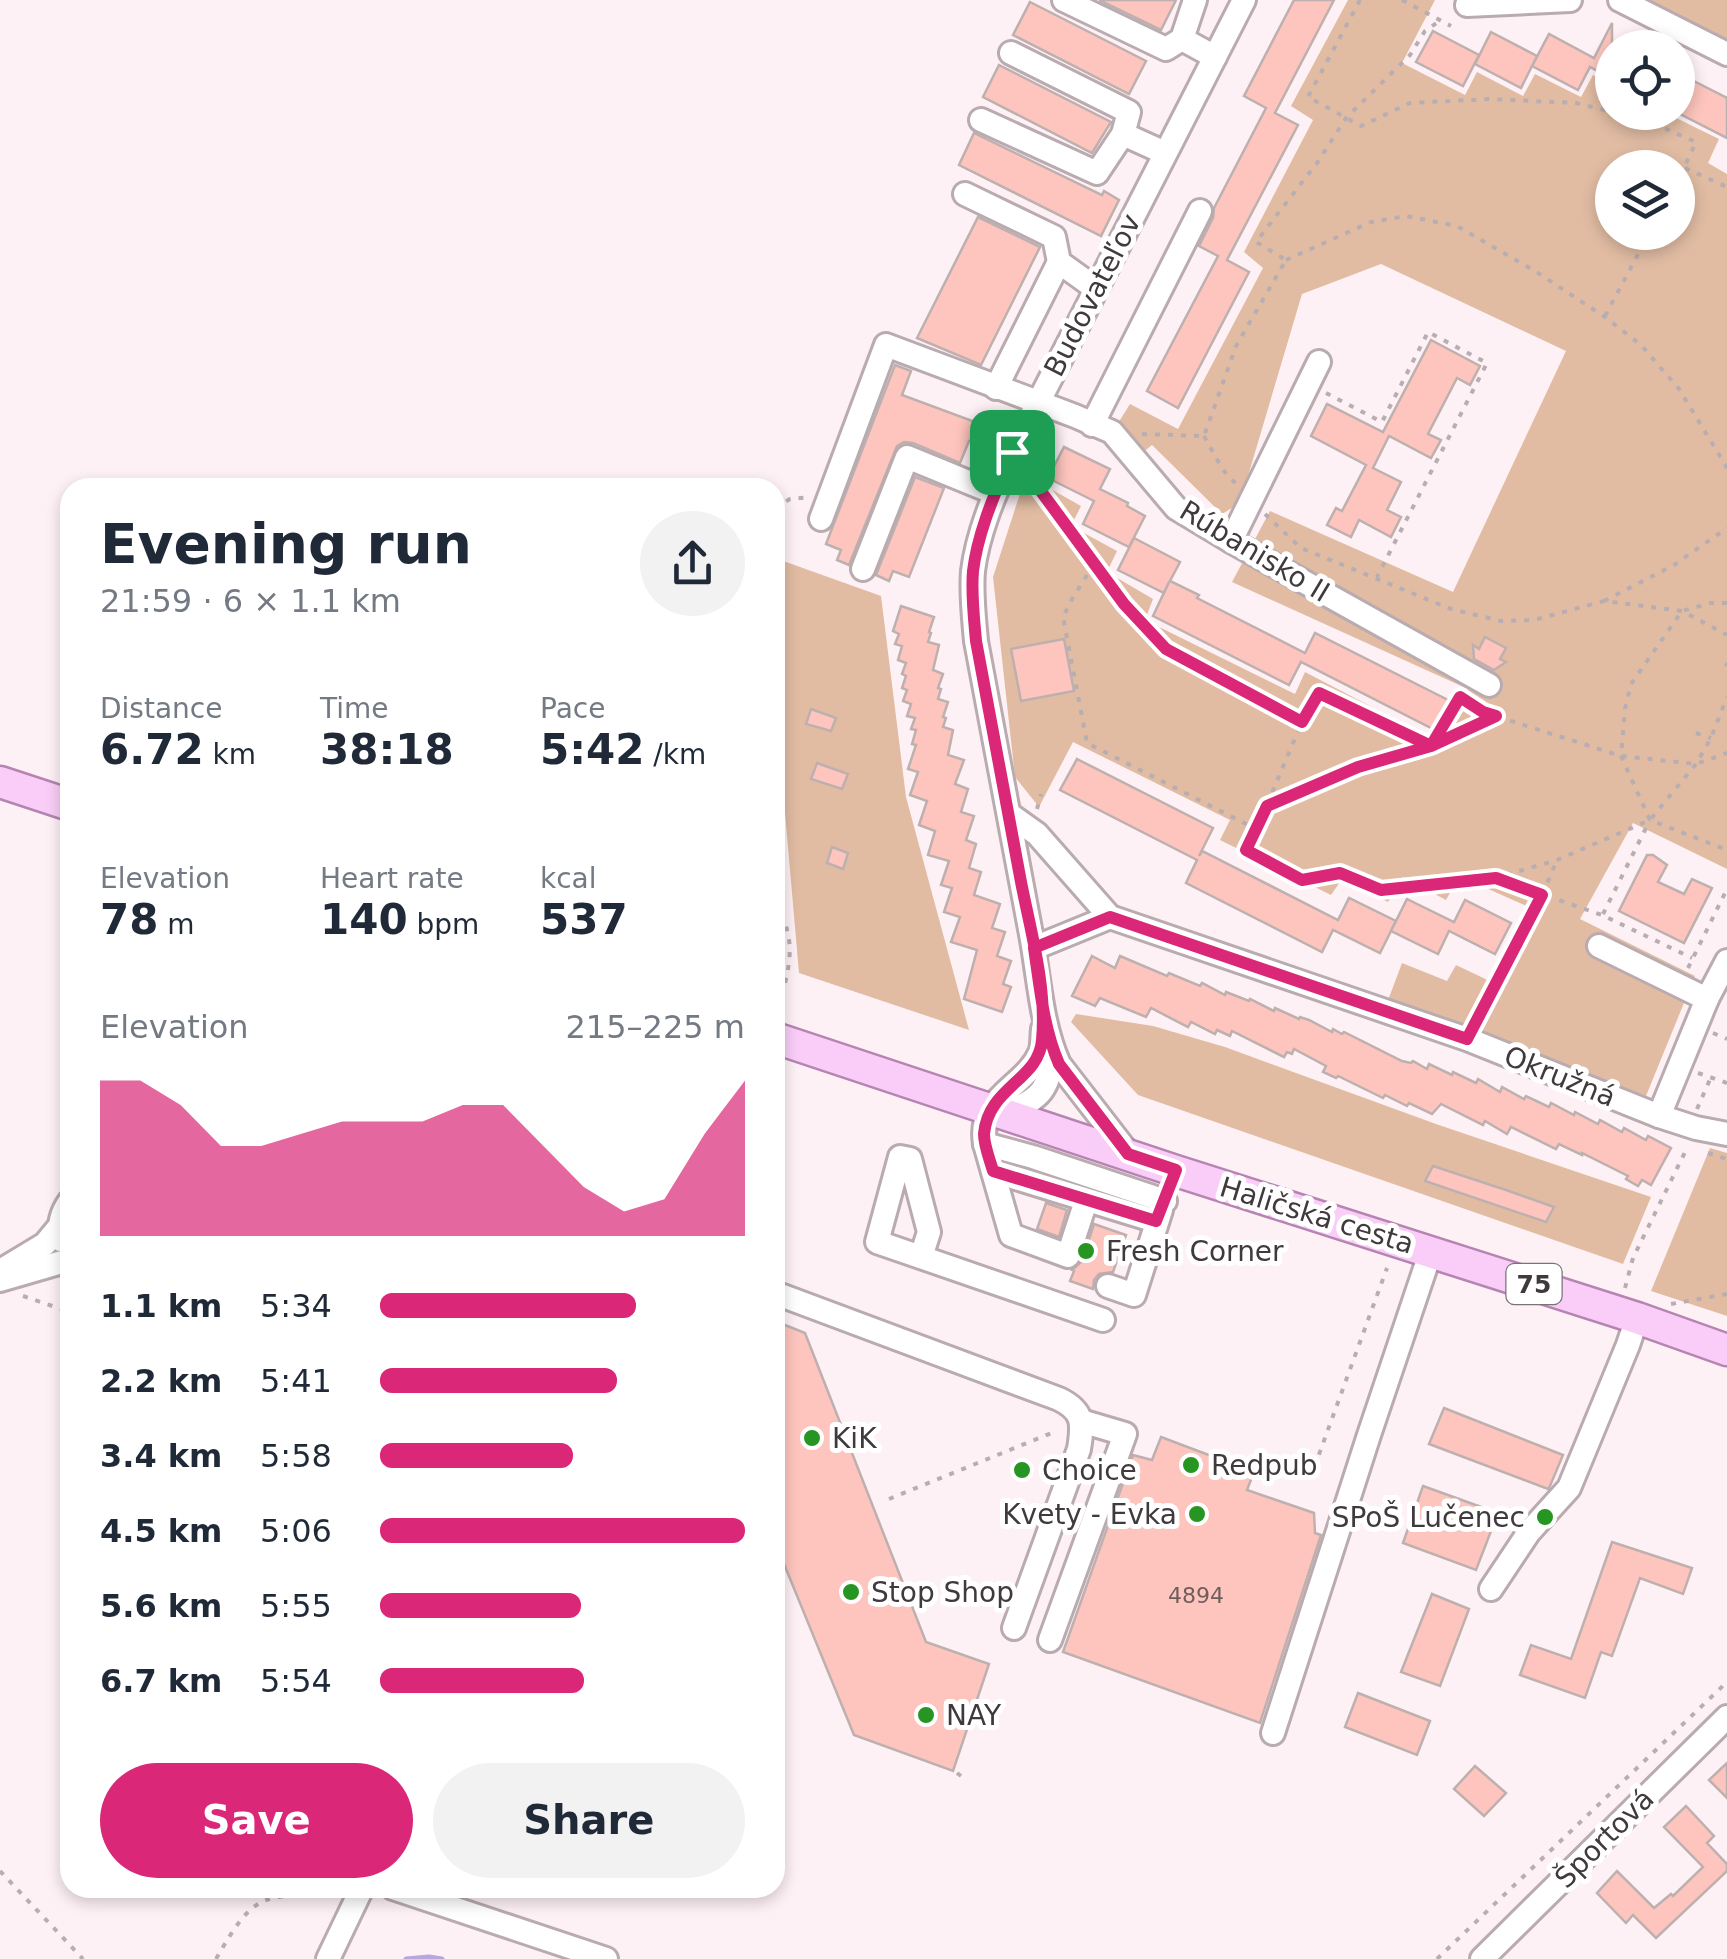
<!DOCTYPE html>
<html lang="en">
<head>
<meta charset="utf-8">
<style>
  body { margin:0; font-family:"DejaVu Sans",sans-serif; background:#f2f2f3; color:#1f2937; height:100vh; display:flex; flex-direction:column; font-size:38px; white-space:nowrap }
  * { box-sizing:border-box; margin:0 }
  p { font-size:32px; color:#747a83 }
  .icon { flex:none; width:55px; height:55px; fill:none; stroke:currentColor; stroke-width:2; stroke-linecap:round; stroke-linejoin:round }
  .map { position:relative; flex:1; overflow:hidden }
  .drawer { position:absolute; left:60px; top:478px; width:725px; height:1420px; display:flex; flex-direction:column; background:#fff; border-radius:30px; box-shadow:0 5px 15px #0003 }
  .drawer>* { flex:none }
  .fabs { position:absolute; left:1595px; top:30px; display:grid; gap:20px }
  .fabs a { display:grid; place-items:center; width:100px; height:100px; border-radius:50%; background:#fff; box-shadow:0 5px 15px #0003; font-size:50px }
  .pin { position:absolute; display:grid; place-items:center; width:85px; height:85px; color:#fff; margin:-42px; border-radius:20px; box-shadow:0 5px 15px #0006 }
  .round { display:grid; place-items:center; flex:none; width:105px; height:105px; border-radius:52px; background:#f2f2f3 }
  .headline { display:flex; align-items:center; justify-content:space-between; height:170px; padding:0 40px }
  h1 { font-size:55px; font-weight:700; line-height:75px }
  .figures { display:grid; grid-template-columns:repeat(3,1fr); gap:15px; height:170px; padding:10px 40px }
  .figures div { display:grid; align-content:center }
  .figures b { font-size:42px; font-weight:700 }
  .figures small { font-size:28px; font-weight:400 }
  .figures p { font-size:28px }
  .chart { height:280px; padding:20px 40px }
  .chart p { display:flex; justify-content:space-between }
  .chart svg { width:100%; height:180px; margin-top:10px; fill:#db2777; opacity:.7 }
  .action { display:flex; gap:20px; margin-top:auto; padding:20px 40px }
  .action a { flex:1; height:115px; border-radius:60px; background:#db2777; color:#fff; font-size:40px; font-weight:700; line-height:115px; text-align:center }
  .action a+a { background:#f2f2f3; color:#1f2937 }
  ul { padding:0 40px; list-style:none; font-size:32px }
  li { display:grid; grid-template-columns:160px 120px 1fr; align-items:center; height:75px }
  li i { height:25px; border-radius:12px; background:#db2777 }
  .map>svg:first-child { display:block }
  .green { fill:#e1bca3; fill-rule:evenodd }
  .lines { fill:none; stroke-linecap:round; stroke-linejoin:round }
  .stream { stroke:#b8a6dd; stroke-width:5 }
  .building { fill:#fdc5be; stroke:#beb0ae; stroke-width:2.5 }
  .minor-casing { stroke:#b9abaf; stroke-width:28 }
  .major-casing { stroke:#b684b2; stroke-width:35 }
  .path { stroke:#b8aeb1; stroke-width:4; stroke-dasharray:5 8; stroke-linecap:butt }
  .minor { stroke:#fff; stroke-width:22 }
  .major { stroke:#f9cdf7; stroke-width:30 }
  .route-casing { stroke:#fff; stroke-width:20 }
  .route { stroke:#db2777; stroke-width:12 }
  .poi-dot { fill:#279521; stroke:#fff; stroke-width:4 }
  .labels { text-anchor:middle; stroke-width:10; stroke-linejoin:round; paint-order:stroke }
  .number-label { font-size:22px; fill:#6f5d5c }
  .shield { fill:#fff; stroke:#797576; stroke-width:2.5 }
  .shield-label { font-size:25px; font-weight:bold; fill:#403a3c }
  .street-label { font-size:28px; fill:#403a3c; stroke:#fff }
  .poi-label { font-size:28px; fill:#403a3c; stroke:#fff; text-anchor:start }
</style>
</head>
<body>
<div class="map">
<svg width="1727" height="1959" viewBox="0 0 1727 1959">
  <rect width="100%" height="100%" fill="#fef1f5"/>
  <g class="green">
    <path d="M1348,0H1435L1402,63L1465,95L1477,72L1523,96L1535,74L1581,97L1593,75L1612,85V112L1666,113L1719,139L1708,163L1727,174V869L1633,823L1580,919L1695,976L1646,1096L1387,1003L1402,963L1447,981L1456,965L1498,985L1531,908L1459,876L1446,900L1403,877L1388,902L1342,879L1331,895L1220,840L1230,820L1073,742L1039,807L1015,777L993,577L1026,475L1081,506L1071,526L1117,551L1107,572L1153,599L1145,620L1295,694L1305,672L1439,742L1468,689L1232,582L1270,511L1453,592L1566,351L1381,264L1302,294L1240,503L1222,514L1152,445L1141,454L1115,428L1130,404L1178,429L1263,268L1244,252L1313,120L1291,106ZM1612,168H1678V232H1612Z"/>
    <polygon points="1647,0 1727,0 1727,42"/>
    <polygon points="775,558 881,596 906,797 969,1030 799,973 775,698"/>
    <polygon points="1076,1014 1153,1026 1225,1047 1436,1124 1651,1197 1623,1264 1138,1095 1071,1022"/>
    <polygon points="1710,1148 1727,1153 1727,1316 1651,1291"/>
  </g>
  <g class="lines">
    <polyline class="stream" points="406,1959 429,1957 442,1959"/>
  </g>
  <g class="building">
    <polygon points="1099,0 1176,0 1161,30"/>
    <polygon points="1294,0 1334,0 1275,113 1298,125 1227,260 1249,272 1178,408 1147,391 1218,256 1199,246 1213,218 1214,208 1266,108 1244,96"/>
    <polygon points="1030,2 1146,61 1129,94 1013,35"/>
    <polygon points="1612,23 1612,79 1590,67 1578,90 1532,66 1549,34 1594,58"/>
    <polygon points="1433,31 1479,55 1463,86 1416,62"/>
    <polygon points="1491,32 1537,56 1521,88 1475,64"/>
    <polygon points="999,65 1111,122 1092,153 983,97"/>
    <polygon points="1678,73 1727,98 1727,138 1678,113"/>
    <polygon points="974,133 1102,195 1104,191 1119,200 1101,236 959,165"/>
    <polygon points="978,217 1040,247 981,365 917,338"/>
    <polygon points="1431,340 1480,366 1470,385 1457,378 1428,434 1441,440 1431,458 1389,436 1373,468 1401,482 1387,510 1401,517 1391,537 1359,520 1351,537 1327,525 1336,508 1342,511 1366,465 1311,436 1327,404 1383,432"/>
    <polygon points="895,365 911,371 902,395 975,422 973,427 984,431 979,446 969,441 960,463 913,443 904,442 897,446 849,565 837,560 841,550 826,544"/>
    <polygon points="1064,447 1110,469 1100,489 1128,503 1127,506 1145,516 1129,547 1083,524 1094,501 1048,478"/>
    <polygon points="915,477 944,488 909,577 893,571 889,581 876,575"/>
    <polygon points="1134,538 1180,562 1170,581 1199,595 1197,598 1305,653 1315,633 1452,702 1437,731 1301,662 1289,685 1153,616 1169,582 1164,593 1118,570"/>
    <polygon points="901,606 934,617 929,632 931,633 928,642 939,645 933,670 943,674 938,688 941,689 938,699 948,702 943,717 946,718 943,727 953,730 948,755 964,760 955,784 968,789 961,812 974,816 966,840 976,844 969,868 981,872 974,895 1000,904 992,928 1005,932 997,956 1011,961 1003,984 1011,987 1002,1012 964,999 977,950 951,942 960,917 944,912 952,888 941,885 949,861 928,855 935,831 919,825 927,801 910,795 918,772 908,769 916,745 912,744 916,730 911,729 915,718 907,716 911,704 903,701 907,690 902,688 906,676 902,674 906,663 898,660 902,646 895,644 899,634 893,631"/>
    <polygon points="1485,637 1506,648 1500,659 1506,662 1494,670 1474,659 1473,645 1479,649"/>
    <polygon points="1064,639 1074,691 1021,701 1011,649"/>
    <polygon points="811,709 836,718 831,731 806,724"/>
    <polygon points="1077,759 1213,828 1199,856 1202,851 1338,920 1349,898 1396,921 1380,953 1333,930 1322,952 1186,883 1197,860 1060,790"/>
    <polygon points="817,763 848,774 842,789 811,779"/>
    <polygon points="832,847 848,853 843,869 827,863"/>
    <polygon points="1647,855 1653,855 1667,865 1658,882 1684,894 1692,879 1712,888 1684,943 1619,911"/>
    <polygon points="1407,899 1454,922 1465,900 1511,923 1495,954 1449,931 1438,954 1391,931"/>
    <polygon points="1092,956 1115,968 1120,956 1167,976 1169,973 1200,986 1202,983 1225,995 1226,992 1249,1001 1250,999 1274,1011 1275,1008 1299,1019 1300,1017 1309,1020 1332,1032 1333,1029 1342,1034 1344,1032 1402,1061 1411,1063 1413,1061 1427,1069 1429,1064 1452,1075 1453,1072 1476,1083 1478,1079 1500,1092 1502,1087 1524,1099 1526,1096 1549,1107 1551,1103 1574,1115 1575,1112 1598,1124 1600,1120 1622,1132 1624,1128 1646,1140 1648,1136 1671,1148 1651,1185 1642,1180 1638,1186 1626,1179 1628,1176 1582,1153 1582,1155 1559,1144 1556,1149 1511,1127 1507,1134 1485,1121 1483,1125 1441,1104 1432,1114 1409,1103 1407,1106 1385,1095 1383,1098 1338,1076 1336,1078 1323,1072 1326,1066 1294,1049 1292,1054 1287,1052 1284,1057 1232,1031 1230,1036 1217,1030 1215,1034 1191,1022 1188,1027 1151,1008 1146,1017 1100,998 1095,1006 1072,996"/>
    <polygon points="1433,1166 1506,1190 1554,1207 1546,1222 1425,1181"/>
    <polygon points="1046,1203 1067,1210 1059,1237 1037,1229"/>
    <polygon points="1094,1224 1126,1235 1113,1272 1099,1274 1094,1280 1093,1289 1070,1281 1074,1271 1072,1270 1082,1261"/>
    <polygon points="775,1321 805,1333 926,1642 989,1664 953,1771 854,1735 775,1542"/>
    <polygon points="1444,1408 1563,1455 1550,1486 1548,1489 1429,1444"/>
    <polygon points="1161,1437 1254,1472 1247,1490 1314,1513 1315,1533 1321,1535 1260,1723 1063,1652 1133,1455 1152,1460"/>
    <polygon points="1423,1486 1498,1513 1476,1570 1403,1543"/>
    <polygon points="1612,1542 1692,1568 1683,1594 1640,1578 1612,1656 1601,1652 1585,1698 1520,1675 1531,1645 1571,1659"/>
    <polygon points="1432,1594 1469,1609 1440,1686 1401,1672"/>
    <polygon points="1358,1693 1430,1721 1417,1755 1345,1727"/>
    <polygon points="1727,1763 1727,1798 1709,1780"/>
    <polygon points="1475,1766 1506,1793 1484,1816 1454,1789"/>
    <polygon points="1686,1806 1714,1836 1707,1843 1727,1864 1727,1871 1656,1938 1633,1915 1626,1923 1597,1893 1617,1871 1654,1908 1671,1894 1673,1896 1703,1867 1664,1827"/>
  </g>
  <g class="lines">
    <defs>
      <g id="minor">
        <polyline points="1064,0 1166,49 1182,39 1215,57"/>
        <polyline points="1620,0 1727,54"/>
        <polyline points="1467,5 1570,0"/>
        <polyline points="1182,39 1195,0"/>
        <polyline points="1011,53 1129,112 1123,134"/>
        <polyline points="981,120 1097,173 1123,134 1165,153"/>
        <polyline points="965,194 1054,237 1059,262 1095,288"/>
        <polyline points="996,388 1059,262"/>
        <polyline points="1092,425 1200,211"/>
        <polyline points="821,519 886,345 1075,416 1112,432 1176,508 1231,541 1489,685"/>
        <polyline points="1231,541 1319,362"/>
        <polyline points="863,569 907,457 995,493"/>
        <polyline points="1009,814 1037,834 1110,917 1467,1039 1659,1116 1696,1128 1727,1134"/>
        <polyline points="1599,946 1707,999 1659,1116"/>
        <polyline points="1034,948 1110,917"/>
        <polyline points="1707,999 1727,961"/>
        <path d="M1043,1029C1042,1036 1043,1046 1040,1053C1025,1088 977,1096 985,1144L1011,1235L1068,1256L1086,1201"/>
        <path d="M1006,1114C1041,1097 1050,1091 1052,1050"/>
        <polyline points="985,1144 1033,1157 1165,1201"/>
        <path d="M1128,1153L1059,1064C1040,1022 1039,974 1030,929C1012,833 994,737 976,641C974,618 971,594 973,571C978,530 997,489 1013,452L1244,0"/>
        <polyline points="993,1171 1156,1221"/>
        <path d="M61,1240C58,1225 61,1213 70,1201"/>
        <polyline points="921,1257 929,1232 910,1159 900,1157 877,1242 1103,1320"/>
        <polyline points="0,1271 45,1244 59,1227"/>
        <polyline points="0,1280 62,1262 70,1263"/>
        <polyline points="1108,1286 1134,1295 1161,1210"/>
        <path d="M775,1293L1059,1399C1084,1411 1083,1424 1079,1449L1014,1628"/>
        <polyline points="1491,1589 1529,1532 1569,1488 1628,1345 1637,1318"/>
        <polyline points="1050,1640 1125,1434 1081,1421"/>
        <polyline points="1273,1733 1369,1435 1431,1251"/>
        <polyline points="393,1888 606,1959"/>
        <polyline points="328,1959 362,1888"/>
        <polyline points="1482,1959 1727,1717"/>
      </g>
      <g id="major">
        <polyline points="0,782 70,805"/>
        <polyline points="775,1038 1176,1171 1637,1318 1727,1350"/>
      </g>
    </defs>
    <use href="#minor" class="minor-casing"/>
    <use href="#major" class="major-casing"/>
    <g class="path">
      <polyline points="1360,0 1308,97 1361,126 1410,103 1489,99 1576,103 1612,112"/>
      <polyline points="1402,0 1451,26"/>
      <polyline points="1616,112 1645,120 1696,142 1678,181"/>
      <polyline points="1685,168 1727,187"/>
      <polyline points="1286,260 1371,222 1406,216 1457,226 1535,271 1605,317 1641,345 1679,389 1726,466 1727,472"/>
      <polyline points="1605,316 1650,232"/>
      <polyline points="1326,393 1382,422 1428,332 1487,363 1377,577"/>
      <polyline points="1142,434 1204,436 1236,346 1286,260 1256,242 1317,163 1346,118 1410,55 1425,31 1441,20"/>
      <polyline points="1204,436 1223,470 1238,486"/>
      <polyline points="1027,472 1124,604 1167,649 1302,722 1319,693 1431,746 1460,697 1483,712 1621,756 1696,764 1727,753"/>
      <polyline points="775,508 790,499 810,497"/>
      <polyline points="1265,514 1301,548 1451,609 1501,621 1534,620 1604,601 1682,611 1727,635"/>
      <polyline points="1094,564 1072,599 1063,617 1087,743 1256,829 1246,850 1302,880 1339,873 1381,890 1488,880 1557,860 1650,820 1696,764 1711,738 1727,697"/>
      <polyline points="1604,601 1674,565 1727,528"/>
      <polyline points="1727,603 1711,603 1682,611 1631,684 1625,709 1621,756 1650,820 1727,850"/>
      <polyline points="1725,664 1727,665"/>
      <polyline points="1696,733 1711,738"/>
      <polyline points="1267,805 1358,767 1431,746 1496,716"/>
      <polyline points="1037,809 1041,794"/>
      <polyline points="1257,828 1302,722"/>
      <polyline points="1498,879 1602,915 1692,958"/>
      <path d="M775,903C800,943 788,971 777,1013"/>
      <polyline points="1603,914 1650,820"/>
      <polyline points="1688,968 1727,889"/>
      <polyline points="1476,1021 1542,895 1557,860"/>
      <polyline points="1713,1033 1727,1039"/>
      <polyline points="1698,1073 1727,1083"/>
      <polyline points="1697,1109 1711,1077"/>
      <polyline points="1708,1153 1727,1159"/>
      <polyline points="1625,1288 1633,1258 1688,1146"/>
      <polyline points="23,1296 70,1312"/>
      <polyline points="1671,1304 1727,1294"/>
      <polyline points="1310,1479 1387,1268"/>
      <polyline points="889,1499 1054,1432"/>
      <polyline points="957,1773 961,1776"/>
      <polyline points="0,1871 83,1959"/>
      <path d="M216,1959C255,1891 261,1895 337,1896"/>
      <polyline points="1437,1959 1727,1682"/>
    </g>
    <use href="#minor" class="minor"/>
    <use href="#major" class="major"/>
  </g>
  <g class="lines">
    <defs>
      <path id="route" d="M1012,452C997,489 978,530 973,571C971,594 974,618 976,641C991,721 1006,802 1021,882C1031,933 1047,988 1042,1040C1039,1080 988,1087 984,1134C984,1146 990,1160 993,1171L1156,1221L1176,1170L1128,1154L1059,1064C1043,1027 1040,987 1034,948L1110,917L1467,1039L1542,895L1496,878L1381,890L1340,873L1302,880L1246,850L1267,806L1358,767L1431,746L1496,716L1483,712L1460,697L1431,746L1319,693L1302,722L1166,649L1124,604L1012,452"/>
    </defs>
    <use href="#route" class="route-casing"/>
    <use href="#route" class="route"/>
  </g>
  <g class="poi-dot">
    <circle cx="1086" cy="1251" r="10"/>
    <circle cx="812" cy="1438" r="10"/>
    <circle cx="1191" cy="1465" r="10"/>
    <circle cx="1022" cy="1470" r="10"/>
    <circle cx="1197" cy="1514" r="10"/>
    <circle cx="1545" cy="1517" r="10"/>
    <circle cx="851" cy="1592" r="10"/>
    <circle cx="926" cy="1715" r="10"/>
  </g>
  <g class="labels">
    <g class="number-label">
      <text x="1196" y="1603">4894</text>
    </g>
    <rect class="shield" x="1506.5" y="1264" width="55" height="40" rx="8"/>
    <g class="shield-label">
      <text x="1534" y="1293">75</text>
    </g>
    <g class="street-label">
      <text transform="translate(1092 295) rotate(-63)" y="10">Budovateľov</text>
      <text transform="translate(1255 551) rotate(31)" y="10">Rúbanisko II</text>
      <text transform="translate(1560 1076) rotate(22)" y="10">Okružná</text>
      <text transform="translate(1317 1215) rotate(17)" y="10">Haličská cesta</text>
      <text transform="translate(1604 1838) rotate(-45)" y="10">Športová</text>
    </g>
    <g class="poi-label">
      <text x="1106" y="1261">Fresh Corner</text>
      <text x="832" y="1448">KiK</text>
      <text x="1211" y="1475">Redpub</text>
      <text x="1042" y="1480">Choice</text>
      <text x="1177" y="1524" text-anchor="end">Kvety - Evka</text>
      <text x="1525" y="1527" text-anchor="end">SPoŠ Lučenec</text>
      <text x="871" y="1602">Stop Shop</text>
      <text x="946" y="1725">NAY</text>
    </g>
  </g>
</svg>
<div class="fabs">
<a><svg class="icon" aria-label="locate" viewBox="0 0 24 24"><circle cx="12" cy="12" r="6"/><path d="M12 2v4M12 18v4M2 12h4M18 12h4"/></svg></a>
<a><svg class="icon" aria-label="layers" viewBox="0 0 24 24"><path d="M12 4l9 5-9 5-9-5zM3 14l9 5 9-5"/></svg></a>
</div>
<div class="pin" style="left:1012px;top:452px;background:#1e9e55"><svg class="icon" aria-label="arrive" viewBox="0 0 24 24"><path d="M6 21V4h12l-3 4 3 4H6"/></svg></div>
<section class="drawer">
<div class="headline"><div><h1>Evening run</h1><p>21:59 · 6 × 1.1 km</p></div><a class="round"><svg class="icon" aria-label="share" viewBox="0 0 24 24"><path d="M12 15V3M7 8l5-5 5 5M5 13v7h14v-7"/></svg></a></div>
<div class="figures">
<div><p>Distance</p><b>6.72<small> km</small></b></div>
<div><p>Time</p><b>38:18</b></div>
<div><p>Pace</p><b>5:42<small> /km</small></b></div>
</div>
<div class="figures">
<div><p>Elevation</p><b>78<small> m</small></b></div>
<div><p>Heart rate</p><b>140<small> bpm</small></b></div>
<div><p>kcal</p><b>537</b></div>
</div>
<div class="chart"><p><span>Elevation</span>215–225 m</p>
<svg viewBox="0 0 160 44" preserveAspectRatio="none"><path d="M0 44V6L10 6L20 12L30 22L40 22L50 19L60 16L70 16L80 16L90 12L100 12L110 22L120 32L130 38L140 35L150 19L160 6V44z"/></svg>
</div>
<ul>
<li><b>1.1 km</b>5:34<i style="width:70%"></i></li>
<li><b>2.2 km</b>5:41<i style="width:65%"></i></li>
<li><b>3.4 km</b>5:58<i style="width:53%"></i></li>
<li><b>4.5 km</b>5:06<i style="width:100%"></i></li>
<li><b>5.6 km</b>5:55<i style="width:55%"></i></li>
<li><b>6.7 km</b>5:54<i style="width:56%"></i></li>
</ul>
<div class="action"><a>Save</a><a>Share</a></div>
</section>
</div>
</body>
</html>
